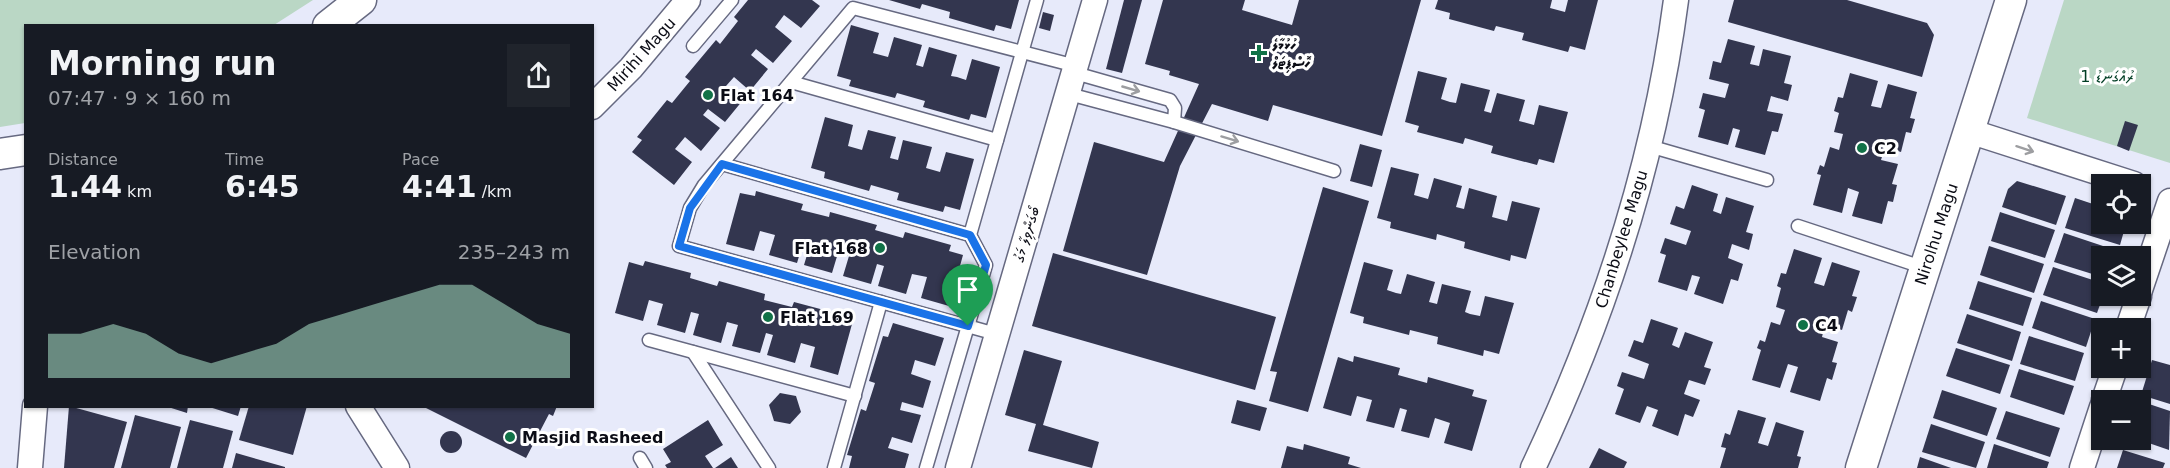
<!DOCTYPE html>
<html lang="en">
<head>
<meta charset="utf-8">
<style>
  body { margin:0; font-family:"DejaVu Sans","Noto Sans Thaana",sans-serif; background:#20242c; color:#f1f3f6; height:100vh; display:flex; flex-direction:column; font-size:22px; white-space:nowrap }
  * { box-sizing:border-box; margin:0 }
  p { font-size:20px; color:#9ea1a6 }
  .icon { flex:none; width:33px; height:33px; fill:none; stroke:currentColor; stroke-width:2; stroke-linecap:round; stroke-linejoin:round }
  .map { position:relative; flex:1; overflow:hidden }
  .sheet { position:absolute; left:24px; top:24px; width:570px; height:384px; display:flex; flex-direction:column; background:#171b24; border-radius:0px; box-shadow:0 2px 4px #0004 }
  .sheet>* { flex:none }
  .tools { position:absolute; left:2091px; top:174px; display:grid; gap:12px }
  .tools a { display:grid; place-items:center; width:60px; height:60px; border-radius:0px; background:#171b24; box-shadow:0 2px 4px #0004; font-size:30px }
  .pin { position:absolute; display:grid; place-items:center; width:51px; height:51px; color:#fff; margin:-62px -26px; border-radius:50% 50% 50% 0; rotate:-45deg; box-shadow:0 0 6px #0007 }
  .pin .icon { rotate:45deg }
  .round { display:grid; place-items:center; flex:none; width:63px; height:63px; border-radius:0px; background:#20242c }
  .summary { display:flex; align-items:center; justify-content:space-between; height:102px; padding:0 24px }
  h1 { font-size:33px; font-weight:800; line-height:45px }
  .metrics { display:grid; grid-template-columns:repeat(3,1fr); gap:9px; height:102px; padding:6px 24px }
  .metrics div { display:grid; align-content:center }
  .metrics b { font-size:30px; font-weight:800 }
  .metrics small { font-size:16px; font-weight:400 }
  .metrics p { font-size:16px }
  .chart { height:168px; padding:12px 24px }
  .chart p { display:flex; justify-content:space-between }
  .chart svg { width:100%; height:108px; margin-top:6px; fill:#8cb9a7; opacity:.7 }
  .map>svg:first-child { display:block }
  .green { fill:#bad7c5 }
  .building { fill:#33364f }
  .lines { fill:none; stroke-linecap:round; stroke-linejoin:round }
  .service-casing { stroke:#666981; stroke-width:15 }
  .minor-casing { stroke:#666981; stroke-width:27 }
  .tertiary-casing { stroke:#666981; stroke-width:33 }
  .service { stroke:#fff; stroke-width:12 }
  .minor { stroke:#fff; stroke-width:24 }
  .tertiary { stroke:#fff; stroke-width:30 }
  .oneway { stroke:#9d9ea1 }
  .route-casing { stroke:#fff; stroke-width:12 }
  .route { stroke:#1a73e8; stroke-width:8 }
  .poi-dot { fill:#117247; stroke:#fff; stroke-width:2 }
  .labels { text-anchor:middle; stroke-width:6; stroke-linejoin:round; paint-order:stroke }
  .poi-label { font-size:16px; font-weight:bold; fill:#0b0c15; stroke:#fff; text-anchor:start }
  .street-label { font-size:16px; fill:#0b0c15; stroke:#fff }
  .park-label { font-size:16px; fill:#003e24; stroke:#fff }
</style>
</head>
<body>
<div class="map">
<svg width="2170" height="468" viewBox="0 0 2170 468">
  <rect width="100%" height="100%" fill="#e7eafa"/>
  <g class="green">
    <polygon points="0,0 313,0 274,25 26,26 25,123 0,127"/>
    <polygon points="2064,0 2170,0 2170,163 2027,118"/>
  </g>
  <g class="building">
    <polygon points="748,0 812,0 820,6 801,28 784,15 775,27 792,41 773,63 756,49 751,55 768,69 750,91 734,77 726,86 743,100 725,122 708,109 703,115 720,128 701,151 685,137 675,149 692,162 674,185 632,152 642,140 637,137 667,100 672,103 690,81 685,77 716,40 720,44 738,21 734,17"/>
    <polygon points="889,0 1019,0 1011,29 996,25 994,31 949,18 950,12 922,4 920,9"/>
    <polygon points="1124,0 1142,0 1122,73 1106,69"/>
    <polygon points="1163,0 1245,0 1242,10 1292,25 1299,0 1421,0 1382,136 1273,105 1268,121 1212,104 1180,166 1147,275 1063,251 1094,142 1164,162 1199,84 1169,75 1170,71 1145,64"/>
    <polygon points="1438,0 1552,0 1550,8 1565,12 1568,0 1598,0 1585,50 1570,46 1568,52 1522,40 1524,33 1496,26 1494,31 1449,19 1450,13 1435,9"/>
    <polygon points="1734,0 1847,0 1927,23 1934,35 1922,77 1728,22"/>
    <polygon points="1043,12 1054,15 1050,31 1039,28"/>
    <polygon points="851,25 879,33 873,53 888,57 894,37 922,45 916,65 923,67 929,47 957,55 951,76 957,77 966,80 972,59 1000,67 986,118 971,114 969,120 923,107 925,101 897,93 895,98 849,86 851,80 837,76"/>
    <polygon points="1728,39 1755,46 1750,64 1759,66 1763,49 1791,56 1784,83 1792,85 1788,101 1771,96 1767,111 1783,114 1778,132 1772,131 1765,155 1735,147 1740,130 1733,128 1728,145 1698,137 1705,110 1699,108 1703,93 1725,98 1729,84 1709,79 1713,61 1721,63"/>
    <polygon points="1418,71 1447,78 1441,99 1450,102 1456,103 1461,83 1490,90 1484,111 1491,113 1497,93 1525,100 1519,121 1534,125 1539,105 1568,112 1554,163 1539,159 1537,165 1491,153 1493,146 1465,138 1463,144 1417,132 1419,126 1405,122"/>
    <polygon points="1850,73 1878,81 1871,106 1881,108 1888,84 1917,92 1910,118 1915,119 1911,133 1906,132 1901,152 1885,147 1881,160 1898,164 1892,184 1897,185 1893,202 1888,201 1882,224 1852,216 1859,192 1848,188 1842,213 1813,205 1821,175 1817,174 1820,165 1824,167 1830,147 1839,150 1843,134 1834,132 1839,113 1834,111 1838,97 1843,98"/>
    <polygon points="825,117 853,125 848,146 862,150 868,130 896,137 890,158 898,160 903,140 932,147 926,168 940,172 946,152 974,159 960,210 945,206 943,212 897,200 899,193 871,185 869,191 824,178 825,172 811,168"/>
    <polygon points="2125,121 2138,125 2129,151 2117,146"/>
    <polygon points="1360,144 1382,150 1372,187 1350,181"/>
    <polygon points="1391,167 1419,174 1414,195 1428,199 1434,178 1462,186 1456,207 1464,209 1469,188 1497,196 1492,217 1507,221 1512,201 1540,208 1526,259 1511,255 1510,261 1464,248 1465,242 1437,234 1436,240 1390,228 1391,222 1377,218"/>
    <polygon points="2017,181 2066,196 2056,225 2002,207 2008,189"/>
    <polygon points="1692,185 1718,194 1713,211 1721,214 1726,197 1754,206 1746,232 1753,234 1749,250 1732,244 1728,258 1743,264 1738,281 1731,279 1723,304 1694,294 1700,277 1692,275 1687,291 1658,282 1666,255 1660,253 1665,238 1686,245 1691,231 1670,224 1676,206 1684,209"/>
    <polygon points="1323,187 1369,201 1308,412 1269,401 1277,372 1270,371"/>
    <polygon points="756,191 803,204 801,210 829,217 830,212 877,225 875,230 903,238 905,232 951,245 949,251 963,255 949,306 921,298 927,277 912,274 906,294 878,286 884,266 877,264 871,284 843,276 849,256 838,253 832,273 804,265 810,245 803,243 797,263 769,255 775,235 760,231 754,251 726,244 740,193 755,196"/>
    <polygon points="2075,198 2102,207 2102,224 2126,224 2120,245 2065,228"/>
    <polygon points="2000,212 2055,230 2045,258 1991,241"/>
    <polygon points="2064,233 2118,251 2116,256 2102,256 2102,277 2054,262"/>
    <polygon points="1989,246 2044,264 2034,293 1980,275"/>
    <polygon points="1794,249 1822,258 1814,283 1824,286 1832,262 1860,271 1852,296 1857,297 1852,312 1848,310 1842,330 1825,324 1822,337 1838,342 1832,362 1837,363 1832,380 1827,378 1820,401 1790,392 1798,367 1788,364 1780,388 1752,380 1761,350 1757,348 1760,340 1765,342 1771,322 1780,325 1785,310 1776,307 1781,288 1777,286 1781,273 1786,274"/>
    <polygon points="1053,253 1276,317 1255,390 1032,326"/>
    <polygon points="645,261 691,273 690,278 717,286 719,281 765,294 764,300 792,307 794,302 839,314 838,320 852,324 838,375 810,367 815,347 801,343 795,363 767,355 773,335 766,333 760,353 732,346 738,325 727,322 721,343 693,335 699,314 691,312 685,333 657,325 663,304 649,300 643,321 615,313 629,262 643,266"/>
    <polygon points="1364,262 1393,270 1387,290 1396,293 1401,294 1407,274 1435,282 1429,302 1437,304 1442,284 1471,291 1465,312 1470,314 1480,316 1485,296 1514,303 1499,354 1484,350 1483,356 1437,344 1438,337 1410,330 1409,335 1363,323 1364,317 1350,313"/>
    <polygon points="2053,267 2102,283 2103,296 2097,313 2043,295"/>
    <polygon points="1978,281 2032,298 2023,326 1969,309"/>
    <polygon points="2041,301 2095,319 2086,347 2032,328"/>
    <polygon points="1967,314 2021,332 2012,361 1957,343"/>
    <polygon points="1651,319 1678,328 1672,345 1679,348 1685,332 1713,342 1704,367 1711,369 1705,385 1689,380 1684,394 1700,400 1693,417 1685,414 1678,436 1652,426 1658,410 1647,406 1640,423 1615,414 1624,389 1617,386 1622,372 1644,379 1649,364 1628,356 1634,340 1643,343"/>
    <polygon points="893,323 944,338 935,366 915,360 911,374 931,381 923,408 902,402 900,410 921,415 912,443 892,437 888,448 909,454 905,468 849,468 852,456 847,455 861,409 866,411 875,383 869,381 883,336 888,337"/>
    <polygon points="2029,336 2084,353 2075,381 2020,364"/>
    <polygon points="1956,348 2010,365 2000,394 1946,376"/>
    <polygon points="1024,350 1062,361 1043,425 1099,442 1092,468 1028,451 1036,424 1005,415"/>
    <polygon points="1354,356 1400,368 1398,375 1427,383 1428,377 1474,390 1472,396 1487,400 1472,451 1444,443 1450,423 1435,418 1429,438 1401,431 1407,410 1400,408 1394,428 1366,421 1372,400 1357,396 1351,416 1323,408 1338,357 1353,362"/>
    <polygon points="2152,360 2170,365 2170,404 2141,395"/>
    <polygon points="2019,369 2074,386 2064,415 2010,397"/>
    <polygon points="1942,390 1997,408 1987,436 1933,418"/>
    <polygon points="780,393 796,396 801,412 790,424 774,421 769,405"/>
    <polygon points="1237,400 1267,408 1260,431 1231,423"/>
    <polygon points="2140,401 2170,411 2169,450 2140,440"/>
    <polygon points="69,406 127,422 114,468 64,468"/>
    <polygon points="165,406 188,406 187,413"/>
    <polygon points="206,406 241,406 238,416"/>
    <polygon points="249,406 307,406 293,455 239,440"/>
    <polygon points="422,406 557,406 553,416 549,414 526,458"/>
    <polygon points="1738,410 1766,418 1758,443 1768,446 1776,422 1804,431 1797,456 1801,457 1798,468 1720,468 1726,448 1721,447 1725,433 1730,435"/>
    <polygon points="2006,411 2060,428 2050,457 1996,439"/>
    <polygon points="135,415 181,427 170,468 121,468"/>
    <polygon points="190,420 233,431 223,468 177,468"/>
    <polygon points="708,420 723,445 705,456 713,468 667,468 665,465 671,462 663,449"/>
    <polygon points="1931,424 1985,442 1976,468 1922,452"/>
    <circle cx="451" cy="442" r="11"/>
    <polygon points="1304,444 1350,457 1348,464 1361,468 1281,468 1287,446 1303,450"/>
    <polygon points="1994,444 2049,462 2047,468 1987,468"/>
    <polygon points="1599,448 1627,462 1624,468 1589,468"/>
    <polygon points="2123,450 2165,463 2163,468 2117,468"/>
    <polygon points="236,453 285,467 285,468 232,468"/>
    <polygon points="731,457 738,468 715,468"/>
    <polygon points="1920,457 1951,468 1917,468"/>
  </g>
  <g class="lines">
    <defs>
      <g id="service">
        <polyline points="693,46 732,0"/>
        <polyline points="791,82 997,140"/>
        <polyline points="1069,94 1174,122 1175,108 1170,100 1075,73"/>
        <polyline points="1174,122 1334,171"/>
        <polyline points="1649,146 1767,180"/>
        <polyline points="722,164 970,235"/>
        <polyline points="1798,226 1925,268"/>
        <polyline points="996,334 679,246 690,208 704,185 853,8 1076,66"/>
        <polyline points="649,340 855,396"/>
        <polyline points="693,352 769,468"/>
        <polyline points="640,458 646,468"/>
        <polyline points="834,468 881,302"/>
        <polyline points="926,468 986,265 970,235 1037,0"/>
      </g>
      <g id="minor">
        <polyline points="592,107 631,68 688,0"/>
        <polyline points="1969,131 2134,184"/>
        <polyline points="2140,290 2170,201"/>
        <polyline points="2128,328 2139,296"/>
        <polyline points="2104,400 2115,368"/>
        <polyline points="358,406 397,468"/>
        <polyline points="30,468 35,406"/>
        <polyline points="958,468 1095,0"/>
        <path d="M1533,468C1603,320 1655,162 1676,0"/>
        <polyline points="2082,468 2102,407"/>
      </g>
      <g id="tertiary">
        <polyline points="328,26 361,0"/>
        <polyline points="0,154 26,150"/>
        <polyline points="1861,468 2011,0"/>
      </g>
    </defs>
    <use href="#service" class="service-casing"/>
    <use href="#minor" class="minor-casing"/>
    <use href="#tertiary" class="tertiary-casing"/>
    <use href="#service" class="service"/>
    <use href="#minor" class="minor"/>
    <use href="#tertiary" class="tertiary"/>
  </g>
  <defs><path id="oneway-shaft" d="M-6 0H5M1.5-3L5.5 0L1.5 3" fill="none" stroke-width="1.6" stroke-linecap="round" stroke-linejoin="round" transform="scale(1.5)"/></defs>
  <g class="oneway">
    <use href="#oneway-shaft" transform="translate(1131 89) rotate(16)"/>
    <use href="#oneway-shaft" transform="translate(1230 139) rotate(17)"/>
    <use href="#oneway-shaft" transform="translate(2025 149) rotate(18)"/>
  </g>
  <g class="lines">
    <defs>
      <polygon id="route" points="722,164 970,235 986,265 968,326 679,246 690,208"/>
    </defs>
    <use href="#route" class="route-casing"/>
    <use href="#route" class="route"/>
  </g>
  <g class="poi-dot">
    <path d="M1256 44h6v6h6v6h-6v6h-6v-6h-6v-6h6z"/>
    <circle cx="708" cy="95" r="6"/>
    <circle cx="1862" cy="148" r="6"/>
    <circle cx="880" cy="248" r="6"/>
    <circle cx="768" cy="317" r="6"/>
    <circle cx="1803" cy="325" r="6"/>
    <circle cx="510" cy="437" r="6"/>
  </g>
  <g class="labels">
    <g class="poi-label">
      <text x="1272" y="50">ހުޅުމާލެ<tspan x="1272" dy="18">ހޮސްޕިޓަލް</tspan></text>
      <text x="720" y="101">Flat 164</text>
      <text x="1874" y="154">C2</text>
      <text x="868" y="254" text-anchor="end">Flat 168</text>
      <text x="780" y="323">Flat 169</text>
      <text x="1815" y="331">C4</text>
      <text x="522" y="443">Masjid Rasheed</text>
    </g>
    <g class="street-label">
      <text transform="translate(641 54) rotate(-48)" y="6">Mirihi Magu</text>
      <text transform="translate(1026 234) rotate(-73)" y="6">ބޯގަންވިލާ މަގު</text>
      <text transform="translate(1936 234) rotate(-72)" y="6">Nirolhu Magu</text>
      <text transform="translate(1621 239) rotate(-73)" y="6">Chanbeylee Magu</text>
    </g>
    <g class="park-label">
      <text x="2107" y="82">ރުއްގަނޑު 1</text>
    </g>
  </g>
</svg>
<div class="tools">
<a><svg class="icon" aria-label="locate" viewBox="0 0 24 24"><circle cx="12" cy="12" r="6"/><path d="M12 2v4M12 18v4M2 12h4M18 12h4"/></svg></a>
<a><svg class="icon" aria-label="layers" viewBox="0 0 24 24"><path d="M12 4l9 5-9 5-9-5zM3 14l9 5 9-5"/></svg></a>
<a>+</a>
<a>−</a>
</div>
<div class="pin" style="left:968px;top:326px;background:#1e9e55"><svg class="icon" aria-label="arrive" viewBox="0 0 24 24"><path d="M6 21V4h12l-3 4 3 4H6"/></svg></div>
<section class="sheet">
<div class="summary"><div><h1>Morning run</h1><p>07:47 · 9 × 160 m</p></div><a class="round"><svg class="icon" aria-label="share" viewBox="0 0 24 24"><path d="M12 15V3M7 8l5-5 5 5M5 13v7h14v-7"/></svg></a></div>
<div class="metrics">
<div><p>Distance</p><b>1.44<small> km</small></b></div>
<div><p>Time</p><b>6:45</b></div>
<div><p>Pace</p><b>4:41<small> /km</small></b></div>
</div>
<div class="chart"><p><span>Elevation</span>235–243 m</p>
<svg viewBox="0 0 160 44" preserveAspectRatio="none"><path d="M0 44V26L10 26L20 22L30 26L40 34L50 38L60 34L70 30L80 22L90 18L100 14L110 10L120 6L130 6L140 14L150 22L160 26V44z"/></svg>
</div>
</section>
</div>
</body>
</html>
